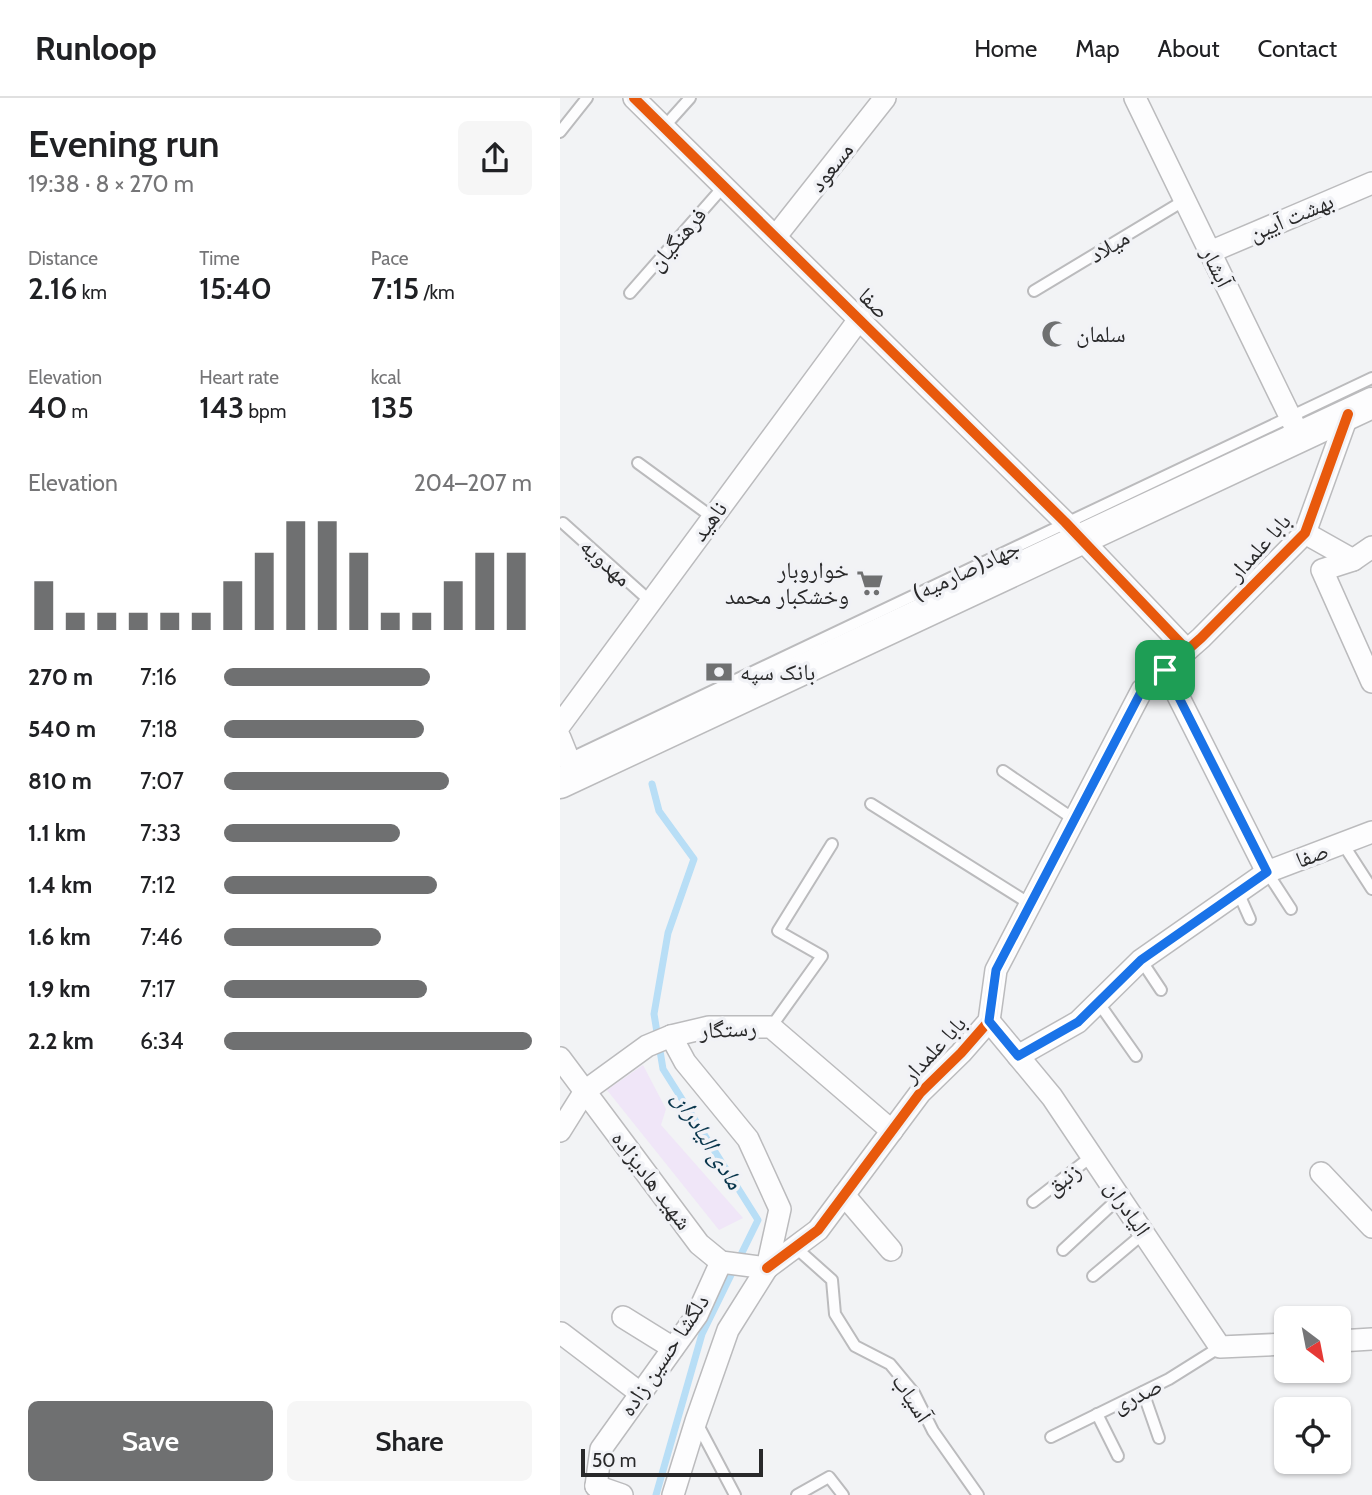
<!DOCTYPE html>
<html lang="en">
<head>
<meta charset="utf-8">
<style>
  body { margin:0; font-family:Cabin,"Noto Naskh Arabic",sans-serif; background:#f6f6f6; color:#202124; height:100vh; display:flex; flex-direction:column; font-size:26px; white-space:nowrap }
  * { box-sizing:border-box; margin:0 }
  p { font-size:23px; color:#757577 }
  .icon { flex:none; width:38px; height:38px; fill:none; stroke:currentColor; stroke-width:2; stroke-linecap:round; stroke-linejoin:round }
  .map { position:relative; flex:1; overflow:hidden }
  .panel { display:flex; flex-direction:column; background:#fff; width:560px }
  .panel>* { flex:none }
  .needle { width:46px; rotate:148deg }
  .fabs { position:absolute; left:714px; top:1208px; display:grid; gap:14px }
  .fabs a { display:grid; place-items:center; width:77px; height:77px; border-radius:10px; background:#fff; box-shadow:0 2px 5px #0004; font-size:35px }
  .scale { position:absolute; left:21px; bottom:18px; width:182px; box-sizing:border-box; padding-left:7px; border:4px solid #29292a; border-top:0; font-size:19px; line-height:24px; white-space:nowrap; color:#29292a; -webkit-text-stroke:5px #f1f2f6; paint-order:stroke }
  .pin { position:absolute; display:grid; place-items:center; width:60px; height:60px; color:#fff; margin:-30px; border-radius:14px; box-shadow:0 4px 10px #0006 }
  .round { display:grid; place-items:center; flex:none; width:74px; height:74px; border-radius:10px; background:#f6f6f6 }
  .head { display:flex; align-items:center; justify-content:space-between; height:119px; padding:0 28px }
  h1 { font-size:38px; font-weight:600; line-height:52px }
  .figures { display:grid; grid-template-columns:repeat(3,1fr); gap:10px; height:119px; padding:7px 28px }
  .figures div { display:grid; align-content:center }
  .figures b { font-size:30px; font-weight:600 }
  .figures small { font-size:19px; font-weight:400 }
  .figures p { font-size:19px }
  .chart { height:196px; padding:14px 28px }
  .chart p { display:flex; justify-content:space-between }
  .chart svg { width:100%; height:126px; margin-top:7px; stroke:#6f7071; stroke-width:6 }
  .primary-button { display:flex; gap:14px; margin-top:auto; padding:14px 28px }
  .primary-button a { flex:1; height:80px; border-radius:10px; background:#6f7071; color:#fff; font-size:28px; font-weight:600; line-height:80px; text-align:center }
  .primary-button a+a { background:#f6f6f6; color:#202124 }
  ul { padding:0 28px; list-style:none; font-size:23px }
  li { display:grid; grid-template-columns:112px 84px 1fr; align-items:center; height:52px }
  li i { height:18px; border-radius:9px; background:#6f7071 }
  header { display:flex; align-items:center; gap:42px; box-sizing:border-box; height:98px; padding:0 35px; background:#fff; border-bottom:2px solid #e0e0e0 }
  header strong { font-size:33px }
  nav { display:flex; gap:38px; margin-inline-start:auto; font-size:24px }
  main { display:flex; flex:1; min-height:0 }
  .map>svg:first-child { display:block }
  .green { fill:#f0e6f8 }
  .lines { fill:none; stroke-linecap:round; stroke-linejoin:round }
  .stream { stroke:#b8def6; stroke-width:7 }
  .service-casing { stroke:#bbbbbd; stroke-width:14 }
  .minor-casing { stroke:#bbbbbd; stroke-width:24 }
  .secondary-casing { stroke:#bbbbbd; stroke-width:33 }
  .service { stroke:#fdfdfe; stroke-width:10 }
  .minor { stroke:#fdfdfe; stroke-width:21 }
  .secondary { stroke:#fdfdfe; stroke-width:30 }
  .cycleway-casing { stroke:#f1f2f6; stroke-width:15 }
  .cycleway { stroke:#e8590c; stroke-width:10 }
  .route-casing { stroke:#fff; stroke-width:14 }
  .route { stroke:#1a73e8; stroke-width:9 }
  .labels { text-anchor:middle; stroke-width:7; stroke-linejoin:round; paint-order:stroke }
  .street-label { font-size:23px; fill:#29292a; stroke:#f1f2f6 }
  .poi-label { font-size:23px; fill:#29292a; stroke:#f1f2f6; text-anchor:start }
  .water-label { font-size:24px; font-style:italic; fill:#09364c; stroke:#f1f2f6 }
</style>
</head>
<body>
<header>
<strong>Runloop</strong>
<nav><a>Home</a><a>Map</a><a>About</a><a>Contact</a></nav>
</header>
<main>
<section class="panel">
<div class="head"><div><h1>Evening run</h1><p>19:38 · 8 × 270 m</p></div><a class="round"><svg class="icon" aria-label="share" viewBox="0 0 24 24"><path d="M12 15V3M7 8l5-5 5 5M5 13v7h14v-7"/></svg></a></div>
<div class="figures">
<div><p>Distance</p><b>2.16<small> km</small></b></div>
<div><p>Time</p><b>15:40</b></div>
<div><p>Pace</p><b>7:15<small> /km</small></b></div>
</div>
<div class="figures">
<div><p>Elevation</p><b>40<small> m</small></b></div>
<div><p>Heart rate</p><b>143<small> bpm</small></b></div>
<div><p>kcal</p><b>135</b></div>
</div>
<div class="chart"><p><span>Elevation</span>204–207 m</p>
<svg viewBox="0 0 160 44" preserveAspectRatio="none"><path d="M5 44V27M15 44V38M25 44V38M35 44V38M45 44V38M55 44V38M65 44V27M75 44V17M85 44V6M95 44V6M105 44V17M115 44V38M125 44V38M135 44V27M145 44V17M155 44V17"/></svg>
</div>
<ul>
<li><b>270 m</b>7:16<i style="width:67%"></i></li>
<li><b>540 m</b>7:18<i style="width:65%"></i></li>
<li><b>810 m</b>7:07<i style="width:73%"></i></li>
<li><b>1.1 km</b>7:33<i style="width:57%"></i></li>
<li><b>1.4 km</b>7:12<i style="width:69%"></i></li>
<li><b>1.6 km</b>7:46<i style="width:51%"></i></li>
<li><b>1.9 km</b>7:17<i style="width:66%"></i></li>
<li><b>2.2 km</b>6:34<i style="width:100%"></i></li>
</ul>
<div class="primary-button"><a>Save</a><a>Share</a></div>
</section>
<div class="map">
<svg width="812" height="1397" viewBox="0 0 812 1397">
  <rect width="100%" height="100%" fill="#f2f3f5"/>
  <polygon class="green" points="83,967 106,1011 101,1027 183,1120 159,1132 47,992"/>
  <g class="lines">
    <polyline class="stream" points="92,686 99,713 134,761 108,835 94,916 103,971 198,1122 142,1236 96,1397"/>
    <defs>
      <g id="service">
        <polyline points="104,29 130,0"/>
        <polyline points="0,34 27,0"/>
        <polyline points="474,193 625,102"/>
        <polyline points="70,195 164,88"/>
        <polyline points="78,365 152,419"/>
        <polyline points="3,425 90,503"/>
        <polyline points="5,663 812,280"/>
        <polyline points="443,673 515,722"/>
        <polyline points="311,706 470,806"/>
        <polyline points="783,746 812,791"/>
        <polyline points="707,774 731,811"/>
        <polyline points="678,794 690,821"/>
        <polyline points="581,862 601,892"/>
        <polyline points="538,904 576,958"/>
        <polyline points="211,929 262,858 218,833 272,746"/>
        <polyline points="473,1104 532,1058"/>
        <polyline points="235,1149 272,1182 275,1216 295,1248 330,1266 354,1295 373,1333 418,1397"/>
        <polyline points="503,1152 560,1099"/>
        <polyline points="533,1178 584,1135"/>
        <polyline points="583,1294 599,1340"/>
        <polyline points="537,1316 558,1358"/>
        <polyline points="137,1325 175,1397"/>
        <polyline points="491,1339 609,1281 660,1249"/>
        <polyline points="237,1397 269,1379 283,1397"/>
      </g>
      <g id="minor">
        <polyline points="74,0 505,424 627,552"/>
        <polyline points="575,0 740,339"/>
        <polyline points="216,138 325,0"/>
        <polyline points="650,154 812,85"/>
        <polyline points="745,435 793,462"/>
        <polyline points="812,449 793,462 762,472 812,584"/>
        <polyline points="605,572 707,774"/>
        <polyline points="0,627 300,220"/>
        <polyline points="0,640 15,677"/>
        <polyline points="429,923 492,999 660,1249 726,1246"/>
        <polyline points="111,938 125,964 188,1041 220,1111 207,1170 168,1232 136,1323 113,1397"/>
        <polyline points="458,958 518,924 581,862 707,774 812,734"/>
        <polyline points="0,960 139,1146 161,1164 207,1170"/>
        <polyline points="0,1033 25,993 87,948 111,938 149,929 211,929 332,1033"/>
        <polyline points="761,1075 812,1129"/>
        <polyline points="284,1097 331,1152"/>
        <polyline points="207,1170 258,1132 360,995 401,955 429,923 436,872 582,592 641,540 745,435 788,316"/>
        <polyline points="63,1219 113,1250"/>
        <polyline points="1,1235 80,1295"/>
        <polyline points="779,1243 812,1241"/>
        <polyline points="36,1388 41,1351 137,1217 161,1164"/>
        <polyline points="36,1388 62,1397"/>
      </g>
      <polyline id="secondary" points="0,685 812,305"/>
    </defs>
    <use href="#service" class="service-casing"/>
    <use href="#minor" class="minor-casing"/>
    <use href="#secondary" class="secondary-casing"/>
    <use href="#service" class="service"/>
    <use href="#minor" class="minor"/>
    <use href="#secondary" class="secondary"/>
    <defs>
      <g id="cycleway">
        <polyline points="74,0 505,424 627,552"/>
        <polyline points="207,1170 258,1132 360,995 401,955 429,923 436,872 582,592 641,540 745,435 788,316"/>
      </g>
    </defs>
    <use href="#cycleway" class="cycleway-casing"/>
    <use href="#cycleway" class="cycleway"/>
  </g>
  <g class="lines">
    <defs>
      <polygon id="route" points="605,572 707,774 581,862 518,924 458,958 429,923 436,872 582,592"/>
    </defs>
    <use href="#route" class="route-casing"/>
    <use href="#route" class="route"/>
  </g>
  <defs>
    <symbol id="mosque-bare" viewBox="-9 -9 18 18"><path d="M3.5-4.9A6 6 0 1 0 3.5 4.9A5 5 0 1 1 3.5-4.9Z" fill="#6f7071" stroke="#f1f2f6" stroke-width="2.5" paint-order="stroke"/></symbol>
    <symbol id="supermarket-bare" viewBox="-9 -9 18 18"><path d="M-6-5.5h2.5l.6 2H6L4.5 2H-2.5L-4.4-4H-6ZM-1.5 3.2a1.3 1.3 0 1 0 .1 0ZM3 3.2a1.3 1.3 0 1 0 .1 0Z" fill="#6f7071" stroke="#f1f2f6" stroke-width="2.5" paint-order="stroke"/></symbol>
    <symbol id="bank-bare" viewBox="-9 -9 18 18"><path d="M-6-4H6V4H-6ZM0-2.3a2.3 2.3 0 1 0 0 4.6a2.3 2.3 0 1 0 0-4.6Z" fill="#6f7071" stroke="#f1f2f6" stroke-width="2.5" paint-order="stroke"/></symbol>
  </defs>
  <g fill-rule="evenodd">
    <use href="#mosque-bare" x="476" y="217" width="38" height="38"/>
    <use href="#supermarket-bare" x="291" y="466" width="38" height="38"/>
    <use href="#bank-bare" x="140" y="555" width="38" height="38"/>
  </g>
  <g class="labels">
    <g class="street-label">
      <text transform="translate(271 69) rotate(-52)" y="8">مسعود</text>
      <text transform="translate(731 119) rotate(-23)" y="8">بهشت آیین</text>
      <text transform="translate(117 141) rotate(-49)" y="8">فرهنگیان</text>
      <text transform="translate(549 148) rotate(-31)" y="8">میلاد</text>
      <text transform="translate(657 169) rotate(64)" y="8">آبشار</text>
      <text transform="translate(314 205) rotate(45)" y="8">صفا</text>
      <text transform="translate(149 423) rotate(-53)" y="8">ناهید</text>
      <text transform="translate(699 449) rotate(-48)" y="8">بابا علمدار</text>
      <text transform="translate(46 464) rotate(42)" y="8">مهدویه</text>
      <text transform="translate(406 472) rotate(-25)" y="8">جهاد(صارمیه)</text>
      <text transform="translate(752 757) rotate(-20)" y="8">صفا</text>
      <text transform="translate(168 931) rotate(-3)" y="8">رستگار</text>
      <text transform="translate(374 951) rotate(-47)" y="8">بابا علمدار</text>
      <text transform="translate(503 1081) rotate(-38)" y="8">زنبق</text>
      <text transform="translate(92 1082) rotate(53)" y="8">شهید هادیزاده</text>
      <text transform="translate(568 1110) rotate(56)" y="8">الیادران</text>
      <text transform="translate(104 1257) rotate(-56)" y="8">دلگشا حسین زاده</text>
      <text transform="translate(577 1297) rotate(-26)" y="8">صدری</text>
      <text transform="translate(352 1300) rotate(57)" y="8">آسیاب</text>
    </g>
    <g class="poi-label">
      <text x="516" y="244">سلمان</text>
      <text x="289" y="480" text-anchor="end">خواروبار<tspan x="289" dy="26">وخشکبار محمد</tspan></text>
      <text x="180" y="582">بانک سپه</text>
    </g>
    <g class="water-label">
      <text transform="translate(148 1042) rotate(58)" y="8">مادی الیادران</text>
    </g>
  </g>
</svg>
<div class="fabs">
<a><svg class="needle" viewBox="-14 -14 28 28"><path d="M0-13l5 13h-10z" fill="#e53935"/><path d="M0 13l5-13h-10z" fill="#757577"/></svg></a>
<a><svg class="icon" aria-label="locate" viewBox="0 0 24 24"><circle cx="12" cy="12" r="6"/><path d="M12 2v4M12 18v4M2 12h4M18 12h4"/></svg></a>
</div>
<div class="scale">50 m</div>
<div class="pin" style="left:605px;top:572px;background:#1e9e55"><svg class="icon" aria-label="arrive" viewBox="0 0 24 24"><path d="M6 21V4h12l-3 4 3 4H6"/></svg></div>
</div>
</main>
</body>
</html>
